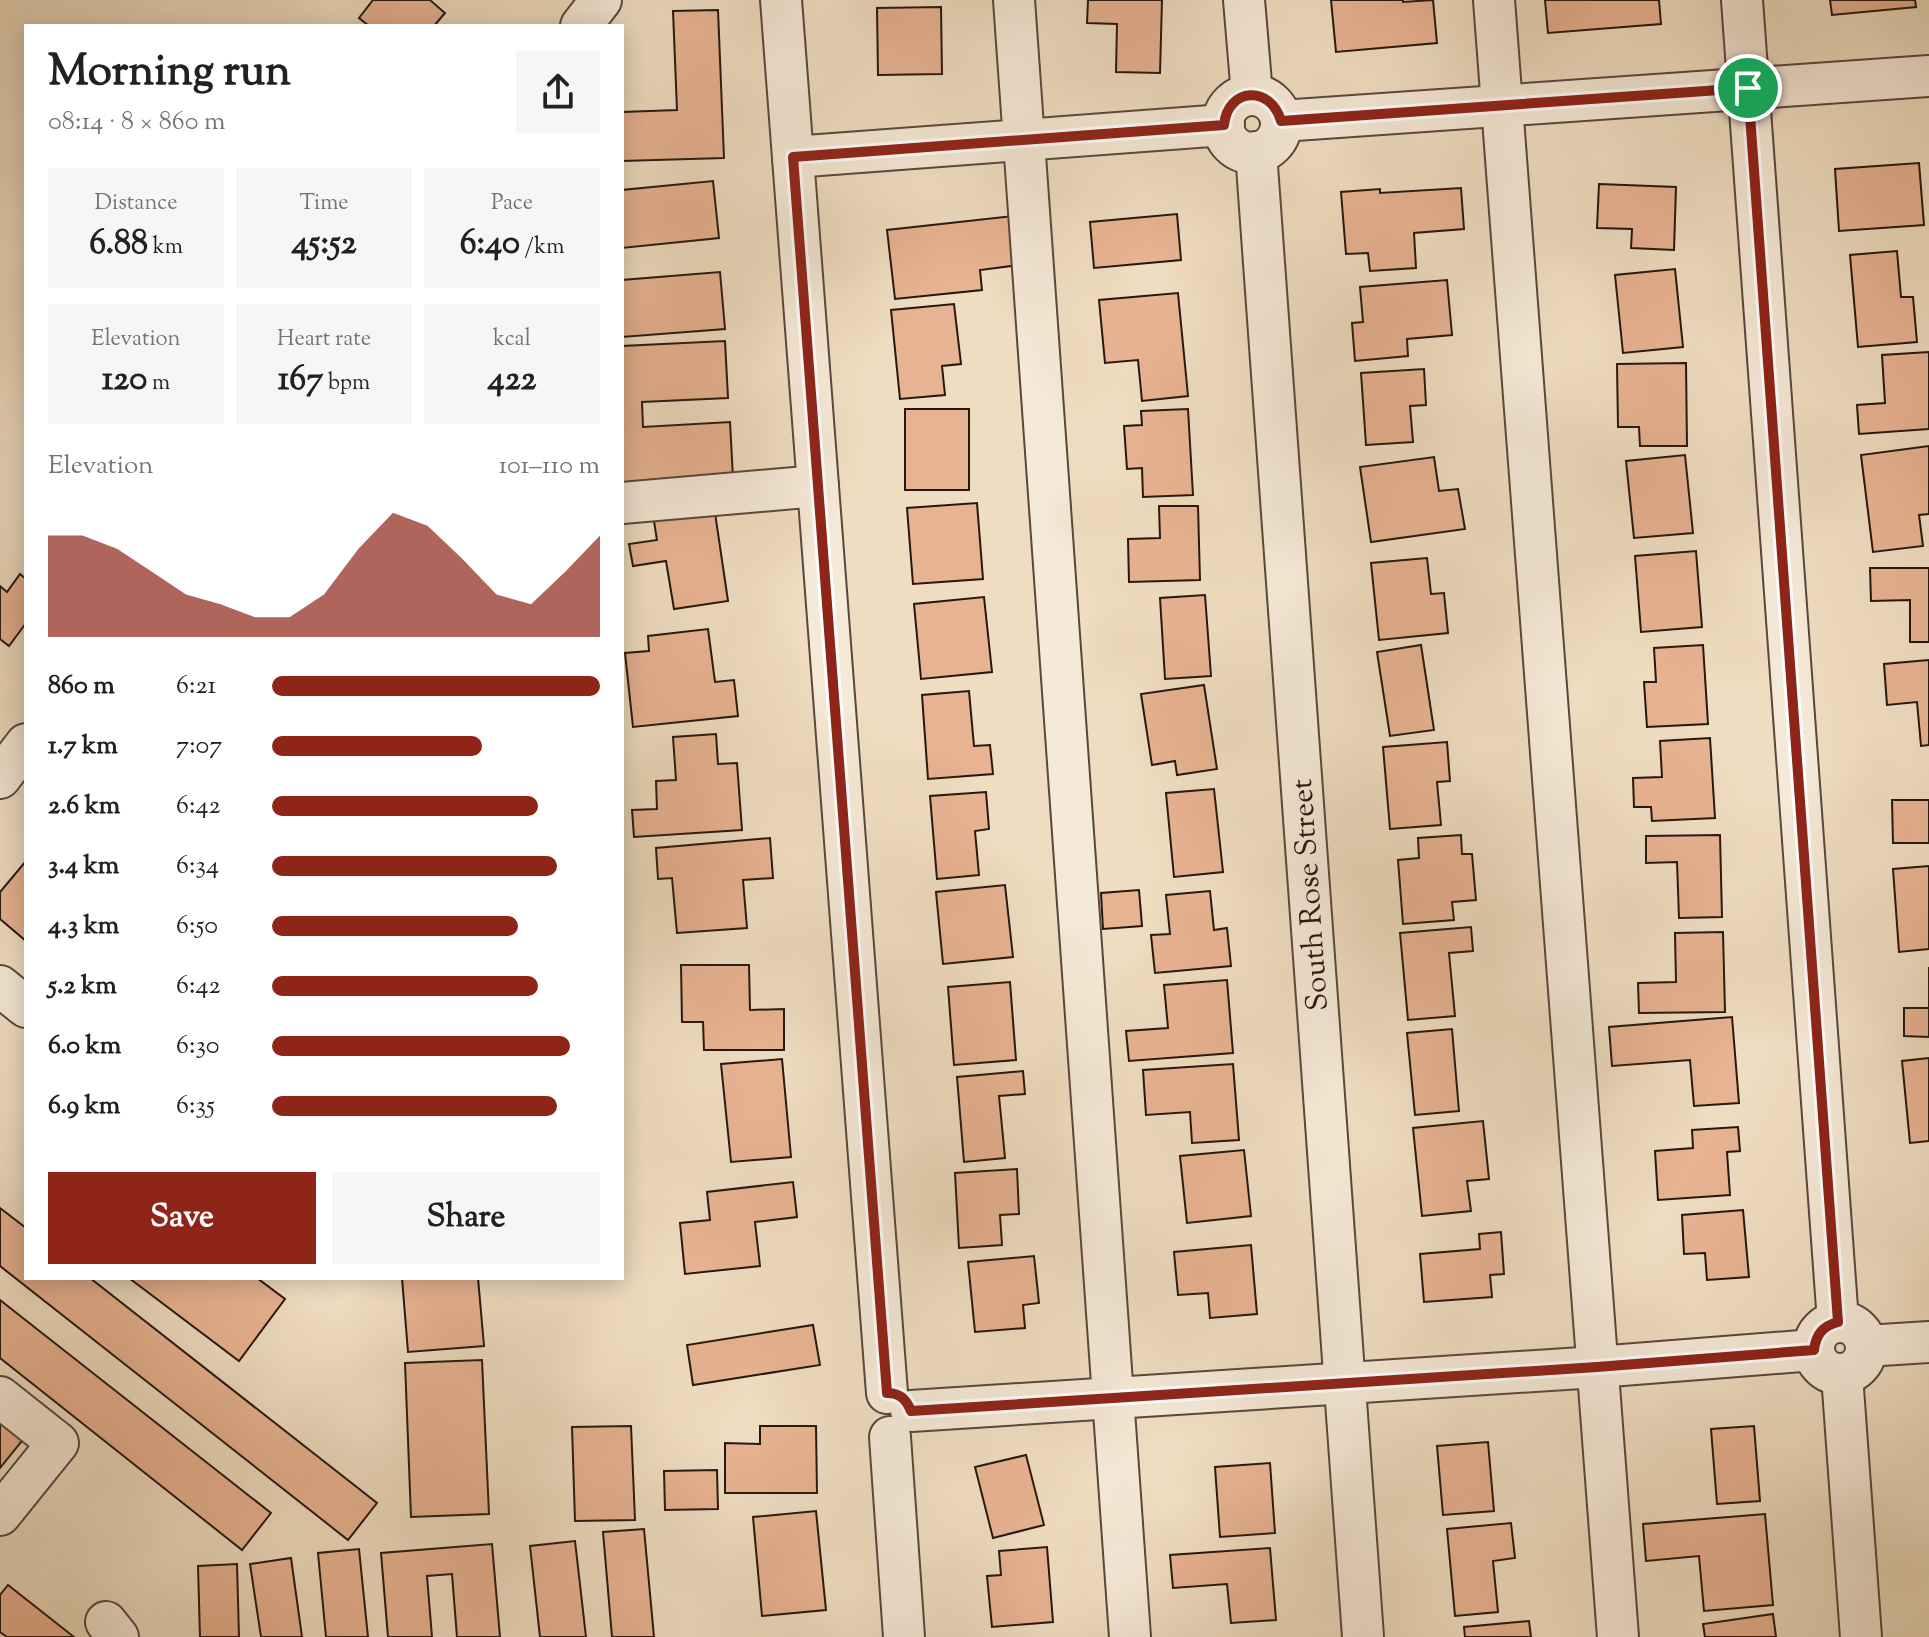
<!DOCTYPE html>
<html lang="en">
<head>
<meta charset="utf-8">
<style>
  body { margin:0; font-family:"Sorts Mill Goudy",serif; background:#f6f6f6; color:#202124; height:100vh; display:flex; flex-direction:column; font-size:30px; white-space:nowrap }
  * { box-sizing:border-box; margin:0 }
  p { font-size:26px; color:#757577 }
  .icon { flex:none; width:44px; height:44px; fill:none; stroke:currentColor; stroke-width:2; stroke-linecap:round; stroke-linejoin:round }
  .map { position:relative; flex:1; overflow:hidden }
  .panel { position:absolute; left:24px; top:24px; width:600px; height:1256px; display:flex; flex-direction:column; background:#fff; border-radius:0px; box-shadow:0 4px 20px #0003 }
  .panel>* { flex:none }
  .pin { position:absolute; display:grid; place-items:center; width:68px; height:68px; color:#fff; margin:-34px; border:4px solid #fff; border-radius:50%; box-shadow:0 2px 8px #0007 }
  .round { display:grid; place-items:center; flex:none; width:84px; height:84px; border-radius:0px; background:#f6f6f6 }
  .overview { display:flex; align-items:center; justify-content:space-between; height:136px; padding:0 24px }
  h1 { font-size:44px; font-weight:700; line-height:60px }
  .stats { display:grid; grid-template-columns:repeat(3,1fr); gap:12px; height:136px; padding:8px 24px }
  .stats div { display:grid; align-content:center; border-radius:0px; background:#f6f6f6; text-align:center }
  .stats b { font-size:34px; font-weight:700 }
  .stats small { font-size:22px; font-weight:400 }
  .stats p { font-size:22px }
  .chart { height:224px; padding:16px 24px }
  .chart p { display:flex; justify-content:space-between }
  .chart svg { width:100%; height:144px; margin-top:8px; fill:#8f2418; opacity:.7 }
  .button { display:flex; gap:16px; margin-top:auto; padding:16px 24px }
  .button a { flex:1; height:92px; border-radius:0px; background:#8f2418; color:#fff; font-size:32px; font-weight:700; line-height:92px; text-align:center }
  .button a+a { background:#f6f6f6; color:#202124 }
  ul { padding:0 24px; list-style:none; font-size:26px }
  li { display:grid; grid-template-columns:128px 96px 1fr; align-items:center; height:60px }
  li i { height:20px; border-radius:10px; background:#8f2418 }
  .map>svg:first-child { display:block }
  .building { fill:#e8b392; stroke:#26170f; stroke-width:2 }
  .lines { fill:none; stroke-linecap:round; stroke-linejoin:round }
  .minor-casing { stroke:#58483c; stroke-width:44 }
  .minor { stroke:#f5e9d7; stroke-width:40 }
  .route-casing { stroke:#fff; stroke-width:16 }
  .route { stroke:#8f2418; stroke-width:10 }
  .labels { text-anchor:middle; stroke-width:7; stroke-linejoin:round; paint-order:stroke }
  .street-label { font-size:30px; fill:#26170f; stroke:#f5e9d7 }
</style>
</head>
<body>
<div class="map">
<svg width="1929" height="1637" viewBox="0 0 1929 1637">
  <rect width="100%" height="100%" fill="#efddc1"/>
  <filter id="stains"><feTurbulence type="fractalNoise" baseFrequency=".0025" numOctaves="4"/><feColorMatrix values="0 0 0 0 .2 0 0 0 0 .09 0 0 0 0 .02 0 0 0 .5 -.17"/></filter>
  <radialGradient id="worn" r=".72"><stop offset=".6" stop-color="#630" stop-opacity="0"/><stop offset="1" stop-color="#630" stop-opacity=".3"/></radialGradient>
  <g class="building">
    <polygon points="373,0 430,0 445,13 434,26 369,26 359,18"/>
    <polygon points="1088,0 1162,0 1160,73 1116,72 1117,24 1087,23"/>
    <polygon points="1331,0 1403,0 1403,2 1433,0 1437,43 1336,52"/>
    <polygon points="1545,0 1659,0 1661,24 1548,33"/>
    <polygon points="1830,0 1915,0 1916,7 1832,15"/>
    <polygon points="941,7 942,74 878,75 877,8"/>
    <polygon points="718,10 724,158 622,161 622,112 677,110 673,11"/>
    <polygon points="1919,163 1924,225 1839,231 1835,169"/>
    <polygon points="713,181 719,238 622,248 622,190"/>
    <polygon points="1599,184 1676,187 1674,250 1631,248 1632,229 1597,228"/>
    <polygon points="1461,188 1464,229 1414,233 1416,268 1370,271 1368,253 1346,254 1341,192 1380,189 1380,193"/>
    <polygon points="1177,214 1181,260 1094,268 1090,222"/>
    <polygon points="1013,216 1019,265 980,270 982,290 895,299 887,230"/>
    <polygon points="1897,251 1901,297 1913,297 1917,342 1858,347 1850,255"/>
    <polygon points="1675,269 1683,347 1623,353 1615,275"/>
    <polygon points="720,272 725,329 622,337 622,280"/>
    <polygon points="1447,280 1452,335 1407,339 1408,356 1355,361 1352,323 1363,322 1360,287"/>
    <polygon points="1178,293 1188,396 1142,401 1138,360 1105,363 1099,300"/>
    <polygon points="954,304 961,364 942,366 945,395 900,399 891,310"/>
    <polygon points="725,341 728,398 642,402 643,427 730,422 733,478 622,483 622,346"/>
    <polygon points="1929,352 1929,429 1859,434 1857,405 1885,403 1882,355"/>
    <polygon points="1686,363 1687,446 1640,446 1639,427 1618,427 1617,364"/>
    <polygon points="1424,369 1426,405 1410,406 1413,442 1366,445 1361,373"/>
    <rect x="905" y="409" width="64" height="81"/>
    <polygon points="1188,409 1193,495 1143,497 1142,468 1127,469 1124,426 1142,425 1141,411"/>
    <polygon points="1929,446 1929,514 1919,515 1923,546 1873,552 1861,455"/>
    <polygon points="1685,455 1693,533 1634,538 1626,461"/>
    <polygon points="1434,457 1439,491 1458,489 1465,529 1371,542 1360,467"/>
    <polygon points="977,503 983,579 913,584 907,508"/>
    <polygon points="714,506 728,601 674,609 666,561 633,566 629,544 657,540 653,515"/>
    <polygon points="1159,506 1198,506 1200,580 1129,582 1128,539 1160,538"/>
    <polygon points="1696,551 1702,627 1641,632 1635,556"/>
    <polygon points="1427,558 1431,594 1444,593 1448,633 1379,640 1371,563"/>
    <polygon points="1870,568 1929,568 1929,642 1910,642 1910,600 1871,601"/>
    <polygon points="20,574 26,579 26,623 9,646 0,639 0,586 7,592"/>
    <polygon points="1205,595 1211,676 1165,679 1160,598"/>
    <polygon points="984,597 992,672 921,679 914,604"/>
    <polygon points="708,629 715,682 734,680 738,716 633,727 625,653 649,651 648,636"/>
    <polygon points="1421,645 1434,730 1390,736 1377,652"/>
    <polygon points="1703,645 1708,724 1647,727 1644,682 1656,682 1654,648"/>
    <polygon points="1929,660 1929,745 1921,746 1917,702 1887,705 1884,664"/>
    <polygon points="1204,685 1217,769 1177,775 1175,761 1152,765 1141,694"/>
    <polygon points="969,691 974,746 990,745 993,774 928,779 922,695"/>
    <polygon points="716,734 718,764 737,763 742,830 634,837 632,810 657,809 656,781 676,780 673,737"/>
    <polygon points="1710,738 1715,818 1652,821 1651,807 1634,807 1633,778 1662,777 1660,741"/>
    <polygon points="1447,742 1450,781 1437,782 1441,825 1390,829 1383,747"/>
    <polygon points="1214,789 1223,872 1174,877 1166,793"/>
    <polygon points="986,792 989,829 975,831 979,875 937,879 930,796"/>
    <polygon points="1892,800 1929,800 1929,843 1893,843"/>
    <polygon points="1461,835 1462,854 1472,854 1476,900 1452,902 1454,920 1403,924 1398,860 1419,858 1418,838"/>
    <polygon points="1720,835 1722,917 1679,918 1677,862 1646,863 1646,836"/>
    <polygon points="770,838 773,878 743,880 747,928 677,933 672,878 658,879 656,848"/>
    <polygon points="26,861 26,941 0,919 0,892"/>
    <polygon points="1929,866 1929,949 1899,952 1893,869"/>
    <polygon points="1005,885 1013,957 943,964 936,892"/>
    <polygon points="1139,890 1142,926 1103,929 1101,893"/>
    <polygon points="1210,891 1214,930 1227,928 1231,966 1155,973 1151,935 1170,934 1166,895"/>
    <polygon points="1471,927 1473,951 1449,953 1455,1016 1408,1020 1400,933"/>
    <polygon points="1723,932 1725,1012 1639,1013 1638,983 1676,982 1675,933"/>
    <polygon points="681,965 749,965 750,1010 784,1009 784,1050 704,1050 703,1022 682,1022"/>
    <polygon points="1929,967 1929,1037 1904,1036 1904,1008 1929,1008"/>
    <polygon points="1227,980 1233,1053 1129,1061 1126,1031 1168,1028 1164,985"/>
    <polygon points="1010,982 1016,1060 954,1065 948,987"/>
    <polygon points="1732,1017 1739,1103 1694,1106 1690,1060 1612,1066 1609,1027"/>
    <polygon points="1452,1029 1459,1111 1415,1115 1407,1033"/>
    <polygon points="1929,1058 1929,1141 1910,1143 1902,1061"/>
    <polygon points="782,1059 791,1157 731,1162 721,1064"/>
    <polygon points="1233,1064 1239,1140 1192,1143 1190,1112 1146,1115 1143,1070"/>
    <polygon points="1023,1071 1025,1094 999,1096 1005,1158 964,1162 957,1077"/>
    <polygon points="1483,1121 1489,1179 1467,1181 1471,1211 1422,1216 1413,1128"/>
    <polygon points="1738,1127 1740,1151 1727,1152 1730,1195 1658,1200 1655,1151 1693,1148 1692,1130"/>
    <polygon points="1244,1150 1251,1216 1187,1223 1180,1156"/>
    <polygon points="1017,1169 1019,1214 1000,1215 1002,1245 959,1248 955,1173"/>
    <polygon points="793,1182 797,1217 755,1222 760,1266 685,1274 680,1223 710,1220 707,1192"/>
    <polygon points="0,1208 26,1228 26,1278 90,1278 377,1503 348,1540 0,1266"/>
    <polygon points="1743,1210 1749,1277 1707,1280 1705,1253 1684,1254 1682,1215"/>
    <polygon points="1501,1232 1504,1274 1490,1275 1492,1297 1424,1302 1420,1254 1480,1249 1479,1234"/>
    <polygon points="1251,1245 1257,1314 1210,1318 1208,1293 1178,1295 1174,1252"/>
    <polygon points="1034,1256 1039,1303 1023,1305 1025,1328 975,1332 968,1262"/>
    <polygon points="129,1278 257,1278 285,1299 239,1361"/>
    <polygon points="402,1278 478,1278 484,1346 408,1352"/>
    <polygon points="0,1300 271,1513 242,1550 0,1358"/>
    <polygon points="813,1325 820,1365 693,1385 687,1345"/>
    <polygon points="482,1360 489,1514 411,1517 405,1363"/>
    <polygon points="0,1416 26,1436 0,1468"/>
    <polygon points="631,1426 635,1520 575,1521 572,1427"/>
    <polygon points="760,1426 816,1426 817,1493 725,1493 725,1443 760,1444"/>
    <polygon points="1754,1426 1760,1501 1717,1504 1711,1429"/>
    <polygon points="1488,1442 1494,1511 1443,1515 1437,1446"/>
    <polygon points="1026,1455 1044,1525 993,1538 975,1467"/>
    <polygon points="1270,1463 1275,1533 1220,1537 1215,1467"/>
    <polygon points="717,1470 718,1509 665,1510 664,1471"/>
    <polygon points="816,1511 826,1610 762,1616 753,1517"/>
    <polygon points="1765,1514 1773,1605 1704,1611 1699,1556 1646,1561 1643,1524"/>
    <polygon points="1511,1523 1515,1558 1493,1561 1498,1612 1455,1616 1447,1529"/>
    <polygon points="644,1529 654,1637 612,1637 603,1532"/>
    <polygon points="575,1541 586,1637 540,1637 530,1546"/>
    <polygon points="492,1544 500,1637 457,1637 452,1574 427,1576 432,1637 388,1637 381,1553"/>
    <polygon points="1047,1547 1053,1622 992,1627 987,1576 1001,1575 999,1551"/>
    <polygon points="1270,1548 1276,1620 1231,1623 1227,1584 1173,1588 1170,1555"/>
    <polygon points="359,1549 368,1637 326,1637 318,1553"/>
    <polygon points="291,1558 302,1637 261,1637 250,1564"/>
    <polygon points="237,1564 239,1637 200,1637 198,1566"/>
    <polygon points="8,1585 74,1637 7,1637 0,1632 0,1595"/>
    <polygon points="1773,1614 1776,1637 1705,1637 1703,1624"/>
    <polygon points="1529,1621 1531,1637 1465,1637 1464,1627"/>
  </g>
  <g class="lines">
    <defs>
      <g id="minor">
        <polyline points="781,0 887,1393"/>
        <polyline points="1014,0 1130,1637"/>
        <polyline points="1244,0 1252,95"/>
        <polyline points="1494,0 1618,1637"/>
        <polyline points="1742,0 1838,1322"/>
        <polyline points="581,26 601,0"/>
        <circle cx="1252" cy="124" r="29"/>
        <polyline points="1281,121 1929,76"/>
        <polyline points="1256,152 1363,1637"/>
        <polyline points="793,157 1224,125"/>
        <polyline points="622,503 818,486"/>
        <polyline points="0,778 26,744"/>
        <polyline points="0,986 26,1007"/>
        <circle cx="1840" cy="1348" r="26"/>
        <polyline points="1866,1346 1929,1342"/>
        <polyline points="1842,1375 1861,1637"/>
        <polyline points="0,1397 58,1443 0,1515"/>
        <polyline points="911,1411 1597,1367 1814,1350"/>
        <polyline points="890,1437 904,1637"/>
        <polyline points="106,1622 118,1637"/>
      </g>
    </defs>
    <use href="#minor" class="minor-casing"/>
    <use href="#minor" class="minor"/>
  </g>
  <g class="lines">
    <defs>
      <path id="route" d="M1748,88L1838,1322C1823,1326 1816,1334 1814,1350L1597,1367L911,1411C906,1399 900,1393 887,1393L793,157L1224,125C1228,87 1271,85 1281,121Z"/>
    </defs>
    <use href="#route" class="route-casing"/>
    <use href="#route" class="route"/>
  </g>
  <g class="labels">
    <g class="street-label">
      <text transform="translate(1309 895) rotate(-94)" y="10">South Rose Street</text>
    </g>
  </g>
  <rect width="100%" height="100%" filter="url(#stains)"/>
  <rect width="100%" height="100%" fill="url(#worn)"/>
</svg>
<div class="pin" style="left:1748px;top:88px;background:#1e9e55"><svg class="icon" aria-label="arrive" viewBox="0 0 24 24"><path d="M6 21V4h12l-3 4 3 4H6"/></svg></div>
<section class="panel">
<div class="overview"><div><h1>Morning run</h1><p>08:14 · 8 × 860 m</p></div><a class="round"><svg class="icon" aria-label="share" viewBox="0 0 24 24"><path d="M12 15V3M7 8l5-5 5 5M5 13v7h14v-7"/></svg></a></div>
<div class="stats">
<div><p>Distance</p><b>6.88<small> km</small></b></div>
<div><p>Time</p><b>45:52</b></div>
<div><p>Pace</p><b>6:40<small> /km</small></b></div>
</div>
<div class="stats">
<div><p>Elevation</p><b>120<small> m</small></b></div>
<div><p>Heart rate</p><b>167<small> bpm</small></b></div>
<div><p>kcal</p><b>422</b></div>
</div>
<div class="chart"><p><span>Elevation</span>101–110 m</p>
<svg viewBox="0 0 160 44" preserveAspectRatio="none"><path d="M0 44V13L10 13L20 17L30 24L40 31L50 34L60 38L70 38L80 31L90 17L100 6L110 10L120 20L130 31L140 34L150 24L160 13V44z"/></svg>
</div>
<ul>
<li><b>860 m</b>6:21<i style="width:100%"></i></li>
<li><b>1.7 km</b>7:07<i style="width:64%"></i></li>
<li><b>2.6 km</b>6:42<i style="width:81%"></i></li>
<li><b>3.4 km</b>6:34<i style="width:87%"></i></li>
<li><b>4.3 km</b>6:50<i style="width:75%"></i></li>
<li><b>5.2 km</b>6:42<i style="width:81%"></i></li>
<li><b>6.0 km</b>6:30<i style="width:91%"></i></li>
<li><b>6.9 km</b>6:35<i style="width:87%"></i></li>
</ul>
<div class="button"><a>Save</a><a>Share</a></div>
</section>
</div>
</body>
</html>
